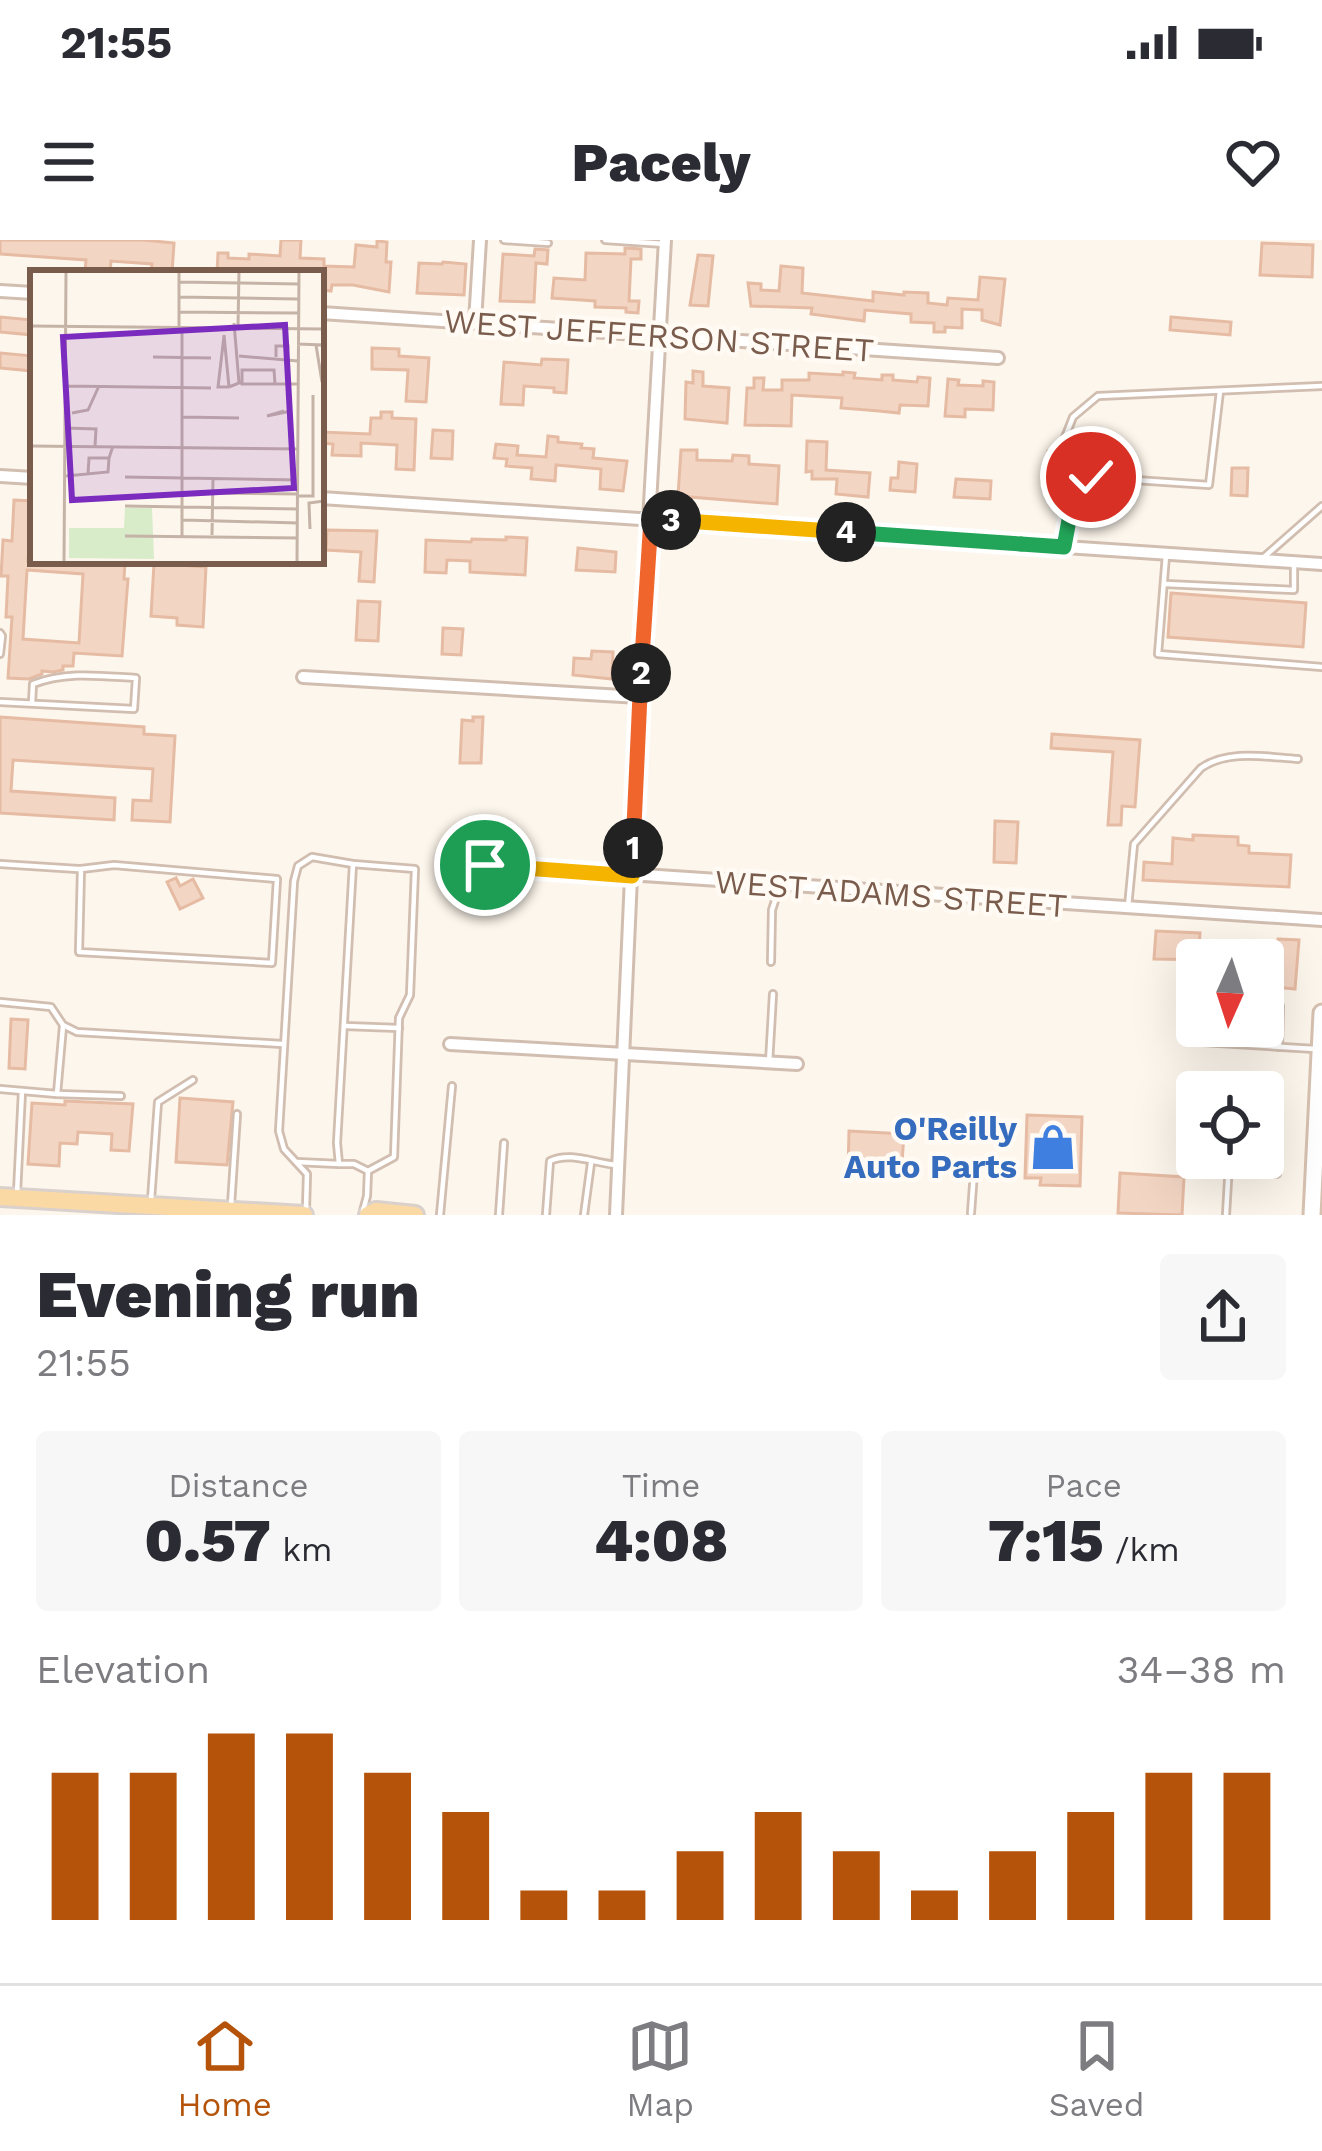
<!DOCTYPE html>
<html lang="en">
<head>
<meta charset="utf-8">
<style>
  body { margin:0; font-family:"Work Sans",sans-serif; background:#f7f7f7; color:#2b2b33; height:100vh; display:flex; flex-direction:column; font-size:45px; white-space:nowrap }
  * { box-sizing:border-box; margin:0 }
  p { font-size:39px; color:#7c7c81 }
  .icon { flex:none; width:66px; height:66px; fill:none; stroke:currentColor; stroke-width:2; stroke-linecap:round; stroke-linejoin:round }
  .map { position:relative; height:975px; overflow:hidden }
  .details { display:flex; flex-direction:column; background:#fff; flex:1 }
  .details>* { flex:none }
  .needle { width:78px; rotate:183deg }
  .fabs { position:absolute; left:1176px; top:699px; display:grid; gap:24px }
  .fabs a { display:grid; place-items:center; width:108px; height:108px; border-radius:12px; background:#fff; box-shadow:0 12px 48px #0002; font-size:60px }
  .pin { position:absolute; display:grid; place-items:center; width:102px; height:102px; color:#fff; margin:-51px; border:6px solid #fff; border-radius:50%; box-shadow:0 3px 12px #0007 }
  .km { position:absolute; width:60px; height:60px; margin:-30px; border-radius:50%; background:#222; color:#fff; font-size:33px; line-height:60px; text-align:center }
  .round { display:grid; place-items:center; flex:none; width:126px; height:126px; border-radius:12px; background:#f7f7f7 }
  .summary { display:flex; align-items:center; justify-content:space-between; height:204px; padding:0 36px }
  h1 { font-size:66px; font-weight:800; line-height:90px }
  .metrics { display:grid; grid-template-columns:repeat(3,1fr); gap:18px; height:204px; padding:12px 36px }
  .metrics div { display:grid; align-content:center; border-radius:12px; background:#f7f7f7; text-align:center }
  .metrics b { font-size:60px; font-weight:800 }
  .metrics small { font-size:33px; font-weight:400 }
  .metrics p { font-size:33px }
  .chart { height:336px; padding:24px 36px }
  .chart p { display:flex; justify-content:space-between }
  .chart svg { width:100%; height:216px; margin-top:12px; stroke:#b45309; stroke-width:6 }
  .status { display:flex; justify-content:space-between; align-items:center; height:84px; padding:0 60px; background:#fff; direction:ltr }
  .status svg { height:33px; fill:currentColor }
  header { display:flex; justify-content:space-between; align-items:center; height:156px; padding:0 36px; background:#fff; font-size:54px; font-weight:800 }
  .tab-bar { display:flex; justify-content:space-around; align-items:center; height:168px; border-top:3px solid #e1e1e2; background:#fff; font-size:33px; color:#7c7c81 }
  .tab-bar a { display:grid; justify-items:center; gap:6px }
  .tab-bar .selected { color:#b45309 }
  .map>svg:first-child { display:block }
  .building { fill:#f3d5c3; stroke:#e6bba3; stroke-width:3; fill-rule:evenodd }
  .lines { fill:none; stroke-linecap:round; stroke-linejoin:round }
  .lane-casing { stroke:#d1beb0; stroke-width:10 }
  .street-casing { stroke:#d1beb0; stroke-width:16 }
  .secondary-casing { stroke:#d6c0b0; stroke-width:21 }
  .primary-casing { stroke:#dad1cd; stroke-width:22 }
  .lane { stroke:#fff; stroke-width:4.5 }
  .street { stroke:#fff; stroke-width:10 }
  .secondary { stroke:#fff; stroke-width:15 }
  .primary { stroke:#fbd9a5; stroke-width:16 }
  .split-1-casing { stroke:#fff; stroke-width:24 }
  .split-2-casing { stroke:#fff; stroke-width:24 }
  .split-3-casing { stroke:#fff; stroke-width:24 }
  .split-4-casing { stroke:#fff; stroke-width:24 }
  .split-5-casing { stroke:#fff; stroke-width:24 }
  .split-6-casing { stroke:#fff; stroke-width:24 }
  .split-1 { stroke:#f5b400; stroke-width:15 }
  .split-2 { stroke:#f0652b; stroke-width:15 }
  .split-3 { stroke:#f0652b; stroke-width:15 }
  .split-4 { stroke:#f5b400; stroke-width:15 }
  .split-5 { stroke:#22a559; stroke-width:15 }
  .split-6 { stroke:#22a559; stroke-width:15 }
  .labels { text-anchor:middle; stroke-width:9; stroke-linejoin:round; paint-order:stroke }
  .street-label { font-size:33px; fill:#7a5c4d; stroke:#fffaf3 }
  .shop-label { font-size:33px; font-weight:bold; fill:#366cbe; stroke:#fffaf3; text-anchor:end }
  .inset-road { fill:none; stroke:#c5b3a7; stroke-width:3 }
  .view { fill:#7b2cbf; fill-opacity:0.15; stroke:#7b2cbf; stroke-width:6 }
  .inset-edge { fill:none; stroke:#7a5c4d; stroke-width:6 }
</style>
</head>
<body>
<div class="status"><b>21:55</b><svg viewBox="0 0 49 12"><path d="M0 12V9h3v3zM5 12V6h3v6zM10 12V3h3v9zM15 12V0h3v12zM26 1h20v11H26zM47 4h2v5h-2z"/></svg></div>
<header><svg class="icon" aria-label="menu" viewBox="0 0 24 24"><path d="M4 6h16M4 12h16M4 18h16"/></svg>Pacely<svg class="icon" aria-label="heart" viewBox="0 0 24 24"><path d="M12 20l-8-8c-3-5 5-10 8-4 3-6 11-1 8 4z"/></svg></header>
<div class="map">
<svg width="1322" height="975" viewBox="0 0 1322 975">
  <rect width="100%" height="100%" fill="#fdf6ec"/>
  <g class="building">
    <polygon points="0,0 143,0 174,3 172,33 151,33 152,24 111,21 110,33 85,32 86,20 0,14"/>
    <polygon points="281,0 301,0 300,18 324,19 324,26 354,27 356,5 377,7 377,1 387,2 386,22 391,22 389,52 353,45 332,45 331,51 322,50 321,33 284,33 284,31 267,30 267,33 217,33 218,13 228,13 228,18 249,19 249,14 280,16"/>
    <polygon points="1262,3 1313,5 1312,37 1260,35"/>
    <polygon points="625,8 641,9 641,19 631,19 629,61 639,61 638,73 626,72 626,68 595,67 595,61 552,58 554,38 585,40 586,13 625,14"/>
    <polygon points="535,9 548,10 547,24 536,23 534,62 500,61 503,14 534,16"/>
    <polygon points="698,15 713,16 708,66 690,65"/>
    <polygon points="443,22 466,24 464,55 417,53 419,23 442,24"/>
    <polygon points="781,26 803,28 802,53 873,61 873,52 904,55 904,52 928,53 928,63 947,65 948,58 978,60 980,37 1005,39 1000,85 982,80 982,70 962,69 962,88 945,87 945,92 934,92 934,83 911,82 911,74 865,70 864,81 811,74 812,68 751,66 748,43 761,44 761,50 779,51"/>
    <polygon points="0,77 33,80 33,95 0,92"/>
    <polygon points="1171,77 1231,82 1230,95 1170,90"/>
    <polygon points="372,108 399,109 399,116 429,118 426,162 406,161 408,130 372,129"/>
    <polygon points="0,113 33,116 33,131 0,128"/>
    <polygon points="542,119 568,120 566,153 554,152 554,148 524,146 523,165 501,164 504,122 541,125"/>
    <polygon points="693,131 703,132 703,146 729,148 727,183 685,179 686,142 693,143"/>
    <polygon points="843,132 855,133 854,138 882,140 882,135 893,135 893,140 917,142 918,137 930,138 928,166 900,165 899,173 879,171 841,168 842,158 792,155 791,186 745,185 747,148 754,148 754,138 764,138 763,150 782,150 782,140 809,140 809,133 843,135"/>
    <polygon points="948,139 959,140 958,145 983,146 983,141 994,142 993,170 965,169 965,177 945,176"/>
    <polygon points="381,172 392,172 392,178 416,179 414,230 396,229 397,205 361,203 361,216 332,215 333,204 321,203 321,192 370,194 371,178 381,178"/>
    <polygon points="433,190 453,191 452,219 431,218"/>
    <polygon points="548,196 558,197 558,202 582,204 581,208 594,209 593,218 627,221 623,251 600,249 601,229 556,225 555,241 531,239 532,228 506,226 507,219 494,218 496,204 518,206 517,215 546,217"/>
    <polygon points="807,201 827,202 826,230 870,233 868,257 836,254 837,239 812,239 812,231 806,232"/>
    <polygon points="681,210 697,210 697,220 732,221 733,215 749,216 749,224 779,226 777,264 678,256"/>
    <polygon points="1048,211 1064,212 1066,214 1064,255 1046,255"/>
    <polygon points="899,222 917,224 915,252 890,250 891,238 898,238"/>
    <polygon points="1232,228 1248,228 1247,256 1231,255"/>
    <polygon points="956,239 991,241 990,259 954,257"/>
    <path d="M14,260L32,261L28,321H125L124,339H128L122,416L74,413L73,426H63V430L53,432L42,431V434L29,439L8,438L12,377H6L8,336H1L3,300L12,301ZM27,330L83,334L79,403L23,399Z"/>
    <polygon points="327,290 377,291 374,342 359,341 361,312 326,310"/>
    <polygon points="506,297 527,298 525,335 470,332 470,321 447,320 446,333 425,332 426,300 471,302 472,299 506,300"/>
    <polygon points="578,308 616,312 615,332 576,330"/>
    <polygon points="154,323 206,327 203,387 177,385 177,378 151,376"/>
    <polygon points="1171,353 1306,363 1303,407 1168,397"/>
    <polygon points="358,361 380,362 378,401 356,400"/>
    <polygon points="443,388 463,389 461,415 442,414"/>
    <polygon points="592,411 613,412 612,439 573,435 574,418 591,419"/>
    <polygon points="0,477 144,487 144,494 175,496 170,582 132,580 133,560 151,561 153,529 13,520 11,551 115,558 114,580 0,573"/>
    <polygon points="473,477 483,477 481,523 460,523 462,480 473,481"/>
    <polygon points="1052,494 1140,500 1135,567 1122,566 1121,585 1108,585 1113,512 1051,508"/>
    <polygon points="995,581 1018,582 1016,623 994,622"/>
    <polygon points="1193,595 1238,597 1238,605 1249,606 1249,613 1291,615 1289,647 1143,640 1144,622 1172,624 1173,598 1193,600"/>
    <polygon points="176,638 180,646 193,639 203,658 180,669 167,642"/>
    <polygon points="1156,691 1200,693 1199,710 1215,711 1215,720 1154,719"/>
    <polygon points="1278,699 1299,700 1295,749 1274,747 1276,727 1263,726 1263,715 1277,716"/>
    <polygon points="11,779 28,780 25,829 9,828"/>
    <polygon points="180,858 233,862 227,925 176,922"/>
    <polygon points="65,861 133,864 129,911 111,910 112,894 78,892 77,904 60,903 59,926 28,924 32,863 65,865"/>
    <polygon points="1027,875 1082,877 1080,946 1040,945 1041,938 1025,938"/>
    <polygon points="849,891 904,894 901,937 848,933"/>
    <polygon points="1120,933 1184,937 1182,975 1118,973"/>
  </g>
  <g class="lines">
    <defs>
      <g id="lane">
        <polyline points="504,0 548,3"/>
        <polyline points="605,0 665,4"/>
        <polyline points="1091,237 1064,200 1073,177 1098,156 1322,146"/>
        <polyline points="1065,304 1069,280 1084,270 1091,237 1209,245 1220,151"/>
        <polyline points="1166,315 1158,414 1322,427"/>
        <polyline points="1263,318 1322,266"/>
        <polyline points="1166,344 1294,350 1294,322"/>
        <polyline points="0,393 2,396 0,414"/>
        <path d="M0,462L134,469L136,438C101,436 67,431 33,444L32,463"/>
        <polyline points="0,624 78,629 81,629 114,625 277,639 272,723 79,712 81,629"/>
        <polyline points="353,624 337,903 339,924 354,924 368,931 367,956 363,971"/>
        <path d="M1128,667L1134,604L1201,528C1228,509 1267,517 1298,519"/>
        <polyline points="771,722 772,670 780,645"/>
        <polyline points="0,762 51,767 63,785 77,792 282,804"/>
        <polyline points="1263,765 1280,766 1279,807"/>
        <polyline points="345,786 399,788"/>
        <polyline points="1203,786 1203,802 1315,809"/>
        <polyline points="769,823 773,754"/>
        <polyline points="0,849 57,854 63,786"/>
        <polyline points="57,854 121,856"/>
        <polyline points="1260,918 1268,925 1267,934 1277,934"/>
        <polyline points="297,922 339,924"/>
        <polyline points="17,953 22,851"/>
        <polyline points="151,960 158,862 193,840"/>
        <polyline points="231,965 237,874"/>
        <polyline points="306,969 307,934 284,909 279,891 294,641 298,626 312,617 353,624 415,629 410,755 399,778 394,917 368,931"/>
        <polyline points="971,973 974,932"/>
        <polyline points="440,975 452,846"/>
        <polyline points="499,975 504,903"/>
        <path d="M546,975L550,921C571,911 596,924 618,925"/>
        <polyline points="584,975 591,923"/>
        <polyline points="1226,975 1229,923 1233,918"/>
      </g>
      <g id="street">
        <polyline points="0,51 33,53"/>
        <polyline points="321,73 998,118"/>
        <polyline points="475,82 480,0"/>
        <polyline points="0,236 33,238"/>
        <polyline points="321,258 1322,324"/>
        <polyline points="303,437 639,457"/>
        <polyline points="461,623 1322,680"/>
        <polyline points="450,804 797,824"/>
        <polyline points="616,975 639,457 665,0"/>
      </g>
      <polyline id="secondary" points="1312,975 1322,773"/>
      <g id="primary">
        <polyline points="0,957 304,975"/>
        <polyline points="368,975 376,971 415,975"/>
      </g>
    </defs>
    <use href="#lane" class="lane-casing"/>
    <use href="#street" class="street-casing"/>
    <use href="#secondary" class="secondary-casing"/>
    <use href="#primary" class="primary-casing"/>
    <use href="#lane" class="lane"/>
    <use href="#street" class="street"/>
    <use href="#secondary" class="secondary"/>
    <use href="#primary" class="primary"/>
  </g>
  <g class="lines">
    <defs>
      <polyline id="split-1" points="485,625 632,636 633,608"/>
      <polyline id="split-2" points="633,608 641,433"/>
      <polyline id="split-3" points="641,433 651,279 671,280"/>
      <polyline id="split-4" points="671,280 846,292"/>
      <polyline id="split-5" points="846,292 1021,304"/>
      <polyline id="split-6" points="1021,304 1064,307 1069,280 1084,270 1091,237"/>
    </defs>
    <use href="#split-1" class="split-1-casing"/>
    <use href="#split-2" class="split-2-casing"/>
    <use href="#split-3" class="split-3-casing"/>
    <use href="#split-4" class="split-4-casing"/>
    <use href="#split-5" class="split-5-casing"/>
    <use href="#split-6" class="split-6-casing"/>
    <use href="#split-1" class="split-1"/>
    <use href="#split-2" class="split-2"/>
    <use href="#split-3" class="split-3"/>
    <use href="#split-4" class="split-4"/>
    <use href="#split-5" class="split-5"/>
    <use href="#split-6" class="split-6"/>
  </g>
  <defs>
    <symbol id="shop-bare" viewBox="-9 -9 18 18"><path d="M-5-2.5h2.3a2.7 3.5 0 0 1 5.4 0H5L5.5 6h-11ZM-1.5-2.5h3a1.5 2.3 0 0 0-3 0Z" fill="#3f7fe0" stroke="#fffaf3" stroke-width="2.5" paint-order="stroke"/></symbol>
  </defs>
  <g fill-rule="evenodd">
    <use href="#shop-bare" x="1020" y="874" width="66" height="66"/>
  </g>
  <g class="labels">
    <g class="street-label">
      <text transform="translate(659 95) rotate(4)" y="12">WEST JEFFERSON STREET</text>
      <text transform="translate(891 653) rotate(4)" y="12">WEST ADAMS STREET</text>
    </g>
    <g class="shop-label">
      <text x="1017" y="900">O'Reilly<tspan x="1017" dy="38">Auto Parts</tspan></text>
    </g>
  </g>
  <g transform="translate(30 30)">
    <rect width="294" height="294" fill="#fdf6ec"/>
    <path d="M95,238H122L124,289L39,288V258H94Z" fill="#d8ecc9"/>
    <path class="inset-road" d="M149,12L269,14M149,27L268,29M149,42L268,43M0,56L294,59M149,57V1M152,57V266M208,57L209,1M194,65L199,117M194,66L188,117H199M267,74L293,75L292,112L286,75M209,86L268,91M123,87L181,88M246,87V76H258L257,91M245,114L244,100H212V114H268M35,116L181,118M199,117L209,113L204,53M254,141L237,146L261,141M42,143L58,140L69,116M152,147L209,148M35,158L66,159L65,176M0,176L268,179M58,204L59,188H79L83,176M36,206L78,202L79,188M95,207L268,210M172,223L268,224M268,226H283V125M95,236L268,239M153,250L268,253M280,259L279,233L294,231M182,265L183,209M95,266L268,268M34,293L36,1M267,293L269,1"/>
    <path class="view" d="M255,55L264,218L42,230L33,67Z"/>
    <rect width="294" height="294" class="inset-edge"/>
  </g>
</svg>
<div class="fabs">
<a><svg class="needle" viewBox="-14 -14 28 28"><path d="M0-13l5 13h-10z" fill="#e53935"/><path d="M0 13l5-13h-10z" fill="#7c7c81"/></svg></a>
<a><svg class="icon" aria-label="locate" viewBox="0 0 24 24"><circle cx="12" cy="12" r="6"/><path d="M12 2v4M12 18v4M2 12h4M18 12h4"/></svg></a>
</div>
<div class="pin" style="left:485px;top:625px;background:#1e9e55"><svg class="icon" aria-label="arrive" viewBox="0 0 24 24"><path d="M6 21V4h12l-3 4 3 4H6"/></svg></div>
<div class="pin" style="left:1091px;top:237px;background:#d93025"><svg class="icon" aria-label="check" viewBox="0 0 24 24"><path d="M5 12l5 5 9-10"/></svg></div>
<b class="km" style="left:633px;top:608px">1</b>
<b class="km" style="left:641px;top:433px">2</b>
<b class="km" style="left:671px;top:280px">3</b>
<b class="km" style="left:846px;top:292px">4</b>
</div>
<section class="details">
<div class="summary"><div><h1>Evening run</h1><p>21:55</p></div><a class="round"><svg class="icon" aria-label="share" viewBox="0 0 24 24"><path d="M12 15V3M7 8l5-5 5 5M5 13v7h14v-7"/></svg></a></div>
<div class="metrics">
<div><p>Distance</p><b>0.57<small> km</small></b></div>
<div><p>Time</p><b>4:08</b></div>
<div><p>Pace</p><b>7:15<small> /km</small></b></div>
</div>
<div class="chart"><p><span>Elevation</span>34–38 m</p>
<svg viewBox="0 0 160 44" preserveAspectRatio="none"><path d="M5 44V14M15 44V14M25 44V6M35 44V6M45 44V14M55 44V22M65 44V38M75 44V38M85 44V30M95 44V22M105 44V30M115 44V38M125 44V30M135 44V22M145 44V14M155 44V14"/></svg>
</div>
</section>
<nav class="tab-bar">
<a class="selected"><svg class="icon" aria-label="home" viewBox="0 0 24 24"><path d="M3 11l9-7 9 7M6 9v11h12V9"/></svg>Home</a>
<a><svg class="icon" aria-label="map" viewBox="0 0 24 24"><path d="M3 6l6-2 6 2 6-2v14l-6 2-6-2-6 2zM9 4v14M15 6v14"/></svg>Map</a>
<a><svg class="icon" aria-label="saved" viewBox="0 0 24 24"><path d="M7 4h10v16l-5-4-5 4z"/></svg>Saved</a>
</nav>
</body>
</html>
